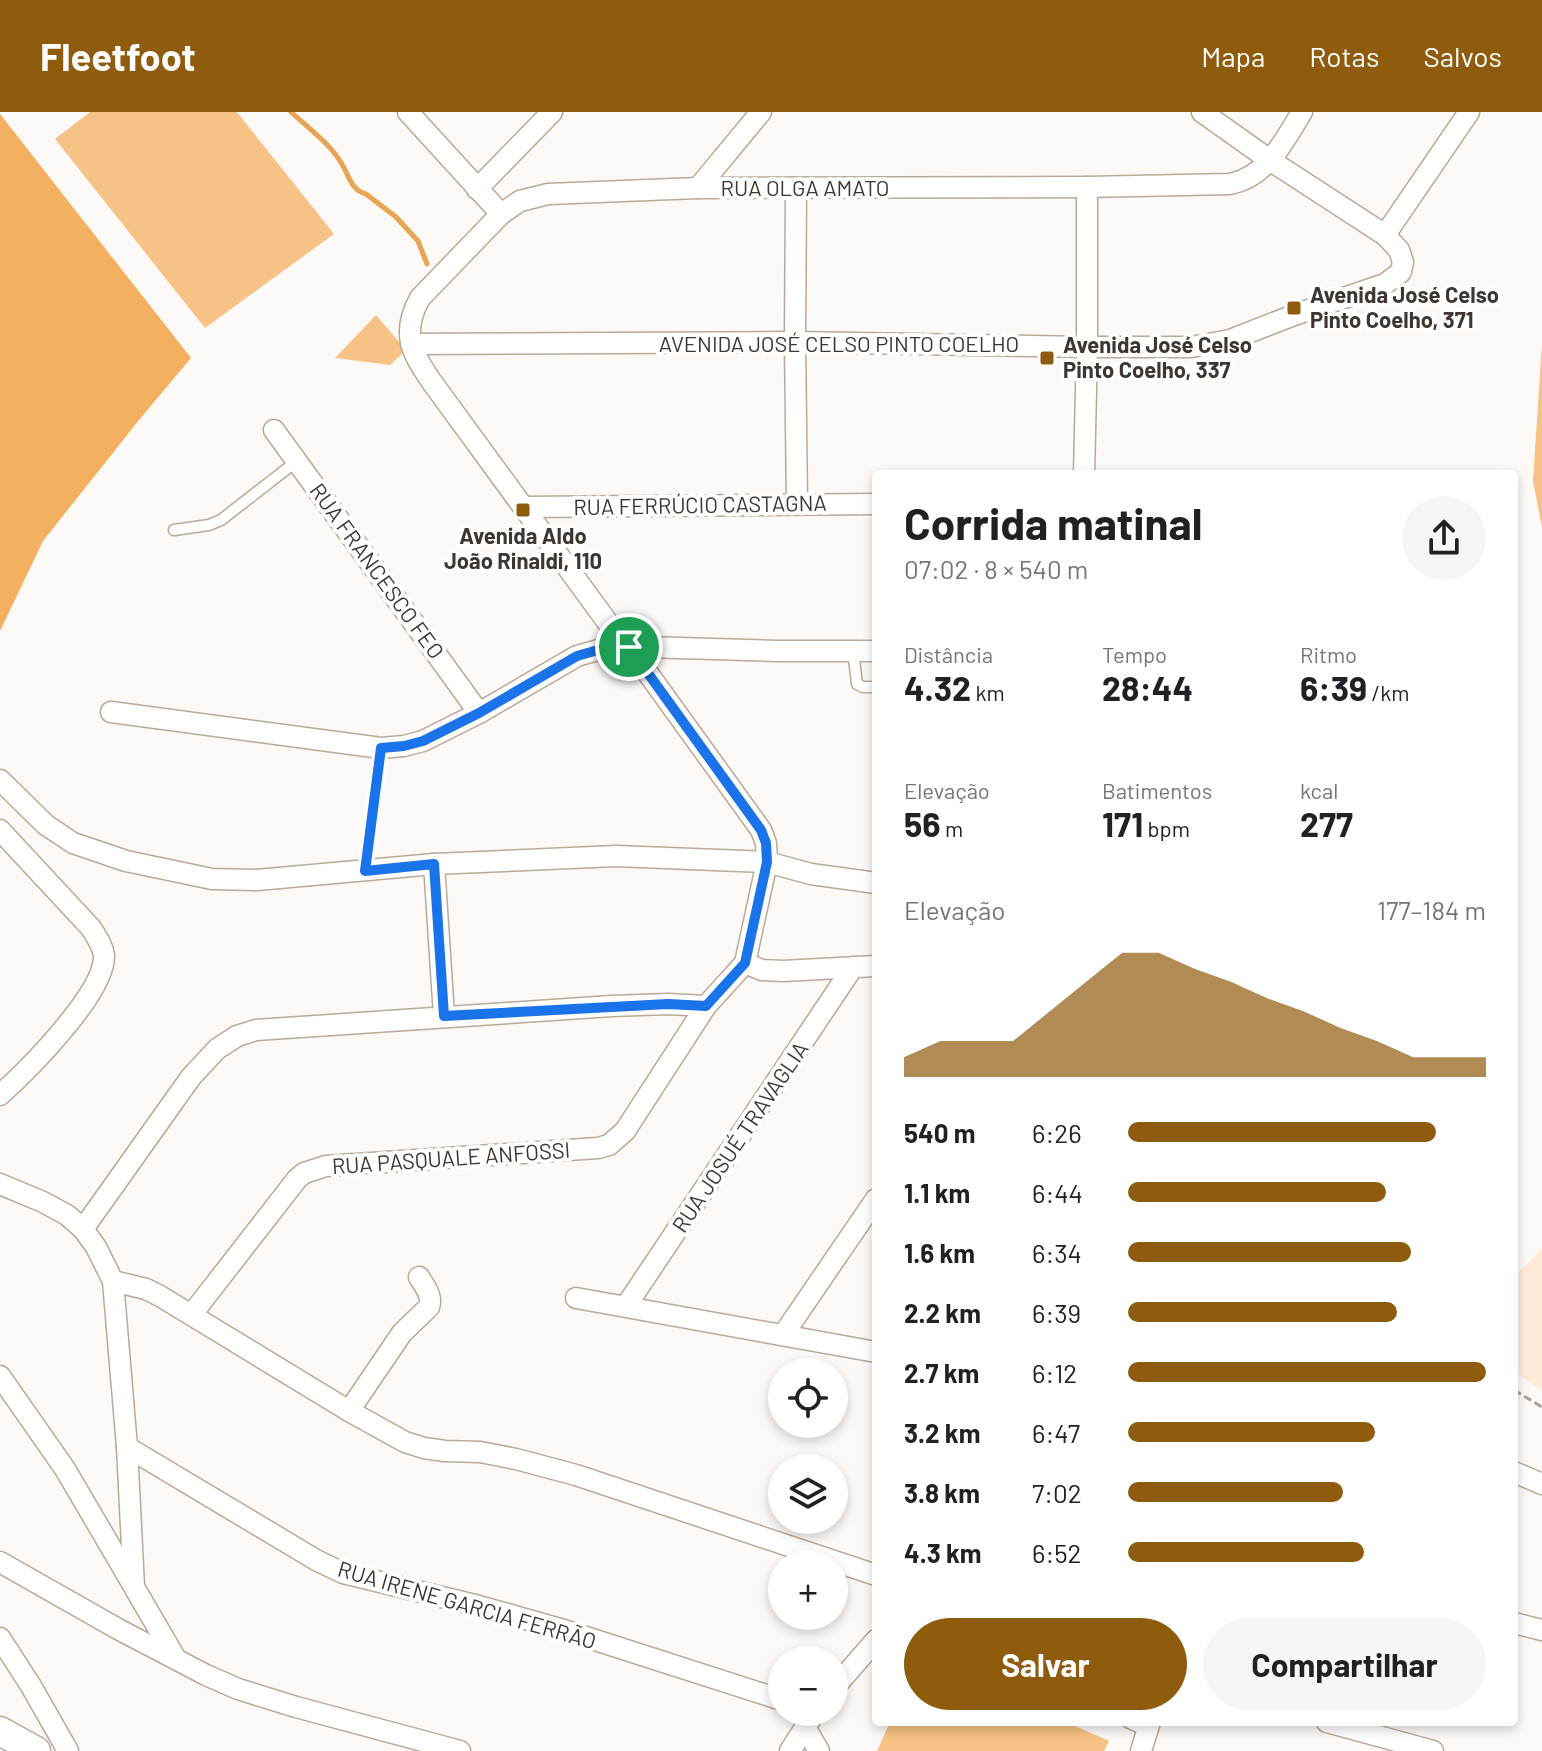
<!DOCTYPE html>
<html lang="pt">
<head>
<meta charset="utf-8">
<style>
  body { margin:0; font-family:Barlow,sans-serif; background:#f6f6f6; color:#202124; height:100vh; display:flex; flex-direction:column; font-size:30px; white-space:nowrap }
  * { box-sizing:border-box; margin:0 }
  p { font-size:26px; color:#757577 }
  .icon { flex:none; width:44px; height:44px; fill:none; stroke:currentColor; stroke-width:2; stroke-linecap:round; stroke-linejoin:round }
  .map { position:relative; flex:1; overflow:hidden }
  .panel { position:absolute; left:872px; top:358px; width:646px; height:1256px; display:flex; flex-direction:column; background:#fff; border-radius:8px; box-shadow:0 4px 12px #0003 }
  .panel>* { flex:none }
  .fabs { position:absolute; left:768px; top:1246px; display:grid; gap:16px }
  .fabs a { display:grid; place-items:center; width:80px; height:80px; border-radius:50%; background:#fff; box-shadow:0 4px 12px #0003; font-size:40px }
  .pin { position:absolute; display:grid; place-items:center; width:68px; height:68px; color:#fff; margin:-34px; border:4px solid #fff; border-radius:50%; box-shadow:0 2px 8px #0007 }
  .round { display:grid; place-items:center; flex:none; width:84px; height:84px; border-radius:42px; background:#f6f6f6 }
  .headline { display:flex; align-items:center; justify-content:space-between; height:136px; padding:0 32px }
  h1 { font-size:44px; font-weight:700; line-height:60px }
  .metrics { display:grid; grid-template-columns:repeat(3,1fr); gap:12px; height:136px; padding:8px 32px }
  .metrics div { display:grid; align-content:center }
  .metrics b { font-size:34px; font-weight:700 }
  .metrics small { font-size:22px; font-weight:400 }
  .metrics p { font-size:22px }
  .chart { height:224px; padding:16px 32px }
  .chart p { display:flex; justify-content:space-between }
  .chart svg { width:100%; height:144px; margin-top:8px; fill:#8f5b0d; opacity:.7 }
  .cta { display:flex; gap:16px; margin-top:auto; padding:16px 32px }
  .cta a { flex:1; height:92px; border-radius:48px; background:#8f5b0d; color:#fff; font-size:32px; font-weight:700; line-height:92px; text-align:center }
  .cta a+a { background:#f6f6f6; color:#202124 }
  ul { padding:0 32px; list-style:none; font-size:26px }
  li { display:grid; grid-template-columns:128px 96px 1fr; align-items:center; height:60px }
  li i { height:20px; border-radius:10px; background:#8f5b0d }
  header { display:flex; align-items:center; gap:48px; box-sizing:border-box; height:112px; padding:0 40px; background:#8f5b0d; color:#fff }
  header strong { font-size:38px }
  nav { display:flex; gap:44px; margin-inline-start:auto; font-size:28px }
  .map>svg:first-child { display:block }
  .built { fill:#ffedda }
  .green { fill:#f7c286 }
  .forest { fill:#f3b060 }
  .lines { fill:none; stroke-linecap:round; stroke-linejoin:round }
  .stream { stroke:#e7a555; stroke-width:5 }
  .lane-casing { stroke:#b9a998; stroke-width:13 }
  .street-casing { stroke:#b9a998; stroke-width:23 }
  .secondary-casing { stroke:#b9a998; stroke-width:31 }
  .path { stroke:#a6a09c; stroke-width:3; stroke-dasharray:8 4; stroke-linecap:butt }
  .lane { stroke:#fff; stroke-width:10 }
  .street { stroke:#fff; stroke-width:20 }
  .secondary { stroke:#fff; stroke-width:28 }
  .route-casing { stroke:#fff; stroke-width:16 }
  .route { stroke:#1a73e8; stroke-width:10 }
  .poi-dot { fill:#8f5b0d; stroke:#fff; stroke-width:3 }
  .labels { text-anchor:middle; stroke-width:8; stroke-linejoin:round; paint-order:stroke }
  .street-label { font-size:22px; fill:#3e3731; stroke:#fff }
  .poi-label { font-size:22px; font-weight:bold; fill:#3e3731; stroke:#fff; text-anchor:start }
</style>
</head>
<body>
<header>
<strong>Fleetfoot</strong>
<nav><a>Mapa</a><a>Rotas</a><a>Salvos</a></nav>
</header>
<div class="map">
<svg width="1542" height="1639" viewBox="0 0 1542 1639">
  <rect width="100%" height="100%" fill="#fdf9f6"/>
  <polygon class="built" points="1542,1136 1542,1279 1514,1259 1514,1165"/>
  <g class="green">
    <polygon points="90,0 237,0 334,122 205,216 55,27"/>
    <polygon points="376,203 406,238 390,253 335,246"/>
    <polygon points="1542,232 1542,416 1533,369"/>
    <polygon points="890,1610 1066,1610 1109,1629 1104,1639 877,1639"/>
  </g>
  <polygon class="forest" points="0,2 191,246 139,308 43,429 0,519"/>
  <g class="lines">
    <path class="stream" d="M291,0C307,15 328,30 340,49C349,62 350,78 366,82L396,105L418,129L427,152"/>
    <defs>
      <g id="lane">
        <polyline points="174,418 209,413 221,408 297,349"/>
        <polyline points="853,539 857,572 863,575 876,575"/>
        <polyline points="365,759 381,636"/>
        <polyline points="1127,1610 1147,1619"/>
      </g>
      <g id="street">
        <polyline points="408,0 501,102"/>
        <polyline points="698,76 761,0"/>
        <polyline points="796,76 795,230 797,392"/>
        <polyline points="477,77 552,0"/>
        <polyline points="1385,123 1469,0"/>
        <polyline points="411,232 795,230 1087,235 1191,235 1230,228 1294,203 1385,172 1401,160 1403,150 1399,138 1385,123 1271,49 1202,0"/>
        <polyline points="274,318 479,601"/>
        <polyline points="1084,362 1087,235 1087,75"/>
        <polyline points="524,395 876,392"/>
        <polyline points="111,600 381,636 404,634 423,629 479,601 577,544 612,534 778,539 876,539"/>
        <polyline points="0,668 46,713 73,731 126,749 212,767 257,768 434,752 616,744 767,750 811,762 876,771"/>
        <path d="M0,718L91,816C96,824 103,834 104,844C105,881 27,959 0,983"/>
        <polyline points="434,752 444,904"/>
        <polyline points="745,851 762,858 783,859 876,854"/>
        <polyline points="0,1072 43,1090 67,1103 83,1117 96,1135 113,1169 127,1335 134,1475 176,1547"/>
        <path d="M83,1117L191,965L217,937L237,924L256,918L612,894L668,892L706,894L745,851L767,750L766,731L761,718L629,535L611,515L434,273C412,242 400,222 420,186L501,102L520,89L548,82L698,76L1087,75L1230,72C1267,65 1284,29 1302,0"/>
        <polyline points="113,1169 146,1177 160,1184 349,1299 405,1330 424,1336 445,1339 480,1340 516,1347 576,1363 876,1463"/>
        <polyline points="576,1186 876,1240"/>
        <polyline points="626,1194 853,855"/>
        <polyline points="192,1202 297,1067 304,1061 326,1054 598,1036 609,1033 625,1019 706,894"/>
        <polyline points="783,1223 876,1087"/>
        <polyline points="0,1264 65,1357 133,1473"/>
        <path d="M349,1299L402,1221L429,1195C433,1184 425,1175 419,1165"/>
        <polyline points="127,1335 316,1448 343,1461 479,1494 564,1518 782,1588"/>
        <polyline points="1514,1360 1542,1372"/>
        <polyline points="0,1450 118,1517 206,1563 238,1577 296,1595 460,1639"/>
        <polyline points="1514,1511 1542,1518"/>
        <polyline points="0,1526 31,1574 68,1639"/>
        <polyline points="834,1576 876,1528"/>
        <polyline points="1327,1610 1433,1639"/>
        <polyline points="805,1615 819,1639"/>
        <polyline points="790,1639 815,1600"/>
        <polyline points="1141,1639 1150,1610"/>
      </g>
      <polyline id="secondary" points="0,1619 36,1639"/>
    </defs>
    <use href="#lane" class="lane-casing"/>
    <use href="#street" class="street-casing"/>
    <use href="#secondary" class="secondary-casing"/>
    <polyline class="path" points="1514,1278 1542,1295"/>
    <use href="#lane" class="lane"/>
    <use href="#street" class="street"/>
    <use href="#secondary" class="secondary"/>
  </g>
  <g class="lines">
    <defs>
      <polygon id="route" points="612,534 629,535 761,718 766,731 767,750 745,851 706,894 668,892 444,904 434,752 365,759 381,636 404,634 423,629 479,601 577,544"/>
    </defs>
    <use href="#route" class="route-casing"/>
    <use href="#route" class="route"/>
  </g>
  <g class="poi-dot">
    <rect x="1286" y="188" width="16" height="16" rx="4"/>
    <rect x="1039" y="238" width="16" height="16" rx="4"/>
    <rect x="515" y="390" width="16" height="16" rx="4"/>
  </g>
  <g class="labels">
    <g class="street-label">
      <text x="805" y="84">RUA OLGA AMATO</text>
      <text x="839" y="240">AVENIDA JOSÉ CELSO PINTO COELHO</text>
      <text transform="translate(700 393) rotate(-1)" y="8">RUA FERRÚCIO CASTAGNA</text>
      <text transform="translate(377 459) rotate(54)" y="8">RUA FRANCESCO FEO</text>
      <text transform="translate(740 1025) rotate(-56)" y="8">RUA JOSUÉ TRAVAGLIA</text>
      <text transform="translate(451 1046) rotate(-4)" y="8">RUA PASQUALE ANFOSSI</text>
      <text transform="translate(467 1493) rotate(16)" y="8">RUA IRENE GARCIA FERRÃO</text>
    </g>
    <g class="poi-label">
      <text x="1310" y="191">Avenida José Celso<tspan x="1310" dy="25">Pinto Coelho, 371</tspan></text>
      <text x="1063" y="241">Avenida José Celso<tspan x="1063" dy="25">Pinto Coelho, 337</tspan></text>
      <text x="523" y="432" text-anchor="middle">Avenida Aldo<tspan x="523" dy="25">João Rinaldi, 110</tspan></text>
    </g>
  </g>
</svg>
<div class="fabs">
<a><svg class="icon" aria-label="locate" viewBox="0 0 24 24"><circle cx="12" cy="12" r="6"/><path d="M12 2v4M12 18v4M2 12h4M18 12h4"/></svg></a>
<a><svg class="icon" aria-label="layers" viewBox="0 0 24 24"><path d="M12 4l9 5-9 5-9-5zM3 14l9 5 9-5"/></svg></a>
<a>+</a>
<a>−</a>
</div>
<div class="pin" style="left:629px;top:535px;background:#1e9e55"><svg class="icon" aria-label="arrive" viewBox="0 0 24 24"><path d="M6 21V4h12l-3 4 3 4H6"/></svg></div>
<section class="panel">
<div class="headline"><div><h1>Corrida matinal</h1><p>07:02 · 8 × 540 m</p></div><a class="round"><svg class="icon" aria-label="share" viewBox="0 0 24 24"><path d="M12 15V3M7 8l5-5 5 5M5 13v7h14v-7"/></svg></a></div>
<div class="metrics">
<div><p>Distância</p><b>4.32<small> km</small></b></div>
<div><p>Tempo</p><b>28:44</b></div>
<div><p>Ritmo</p><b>6:39<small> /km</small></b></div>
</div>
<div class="metrics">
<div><p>Elevação</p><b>56<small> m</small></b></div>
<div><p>Batimentos</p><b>171<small> bpm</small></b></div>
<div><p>kcal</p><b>277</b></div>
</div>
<div class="chart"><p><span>Elevação</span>177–184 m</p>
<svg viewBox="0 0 160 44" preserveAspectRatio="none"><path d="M0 44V38L10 33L20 33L30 33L40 24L50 15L60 6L70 6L80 11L90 15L100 20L110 24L120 29L130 33L140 38L150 38L160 38V44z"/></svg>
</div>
<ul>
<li><b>540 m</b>6:26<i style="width:86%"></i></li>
<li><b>1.1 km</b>6:44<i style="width:72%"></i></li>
<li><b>1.6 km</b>6:34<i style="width:79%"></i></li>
<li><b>2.2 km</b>6:39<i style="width:75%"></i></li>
<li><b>2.7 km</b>6:12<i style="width:100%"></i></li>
<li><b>3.2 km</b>6:47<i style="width:69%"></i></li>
<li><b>3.8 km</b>7:02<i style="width:60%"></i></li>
<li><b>4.3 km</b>6:52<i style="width:66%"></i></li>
</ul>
<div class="cta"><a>Salvar</a><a>Compartilhar</a></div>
</section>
</div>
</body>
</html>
